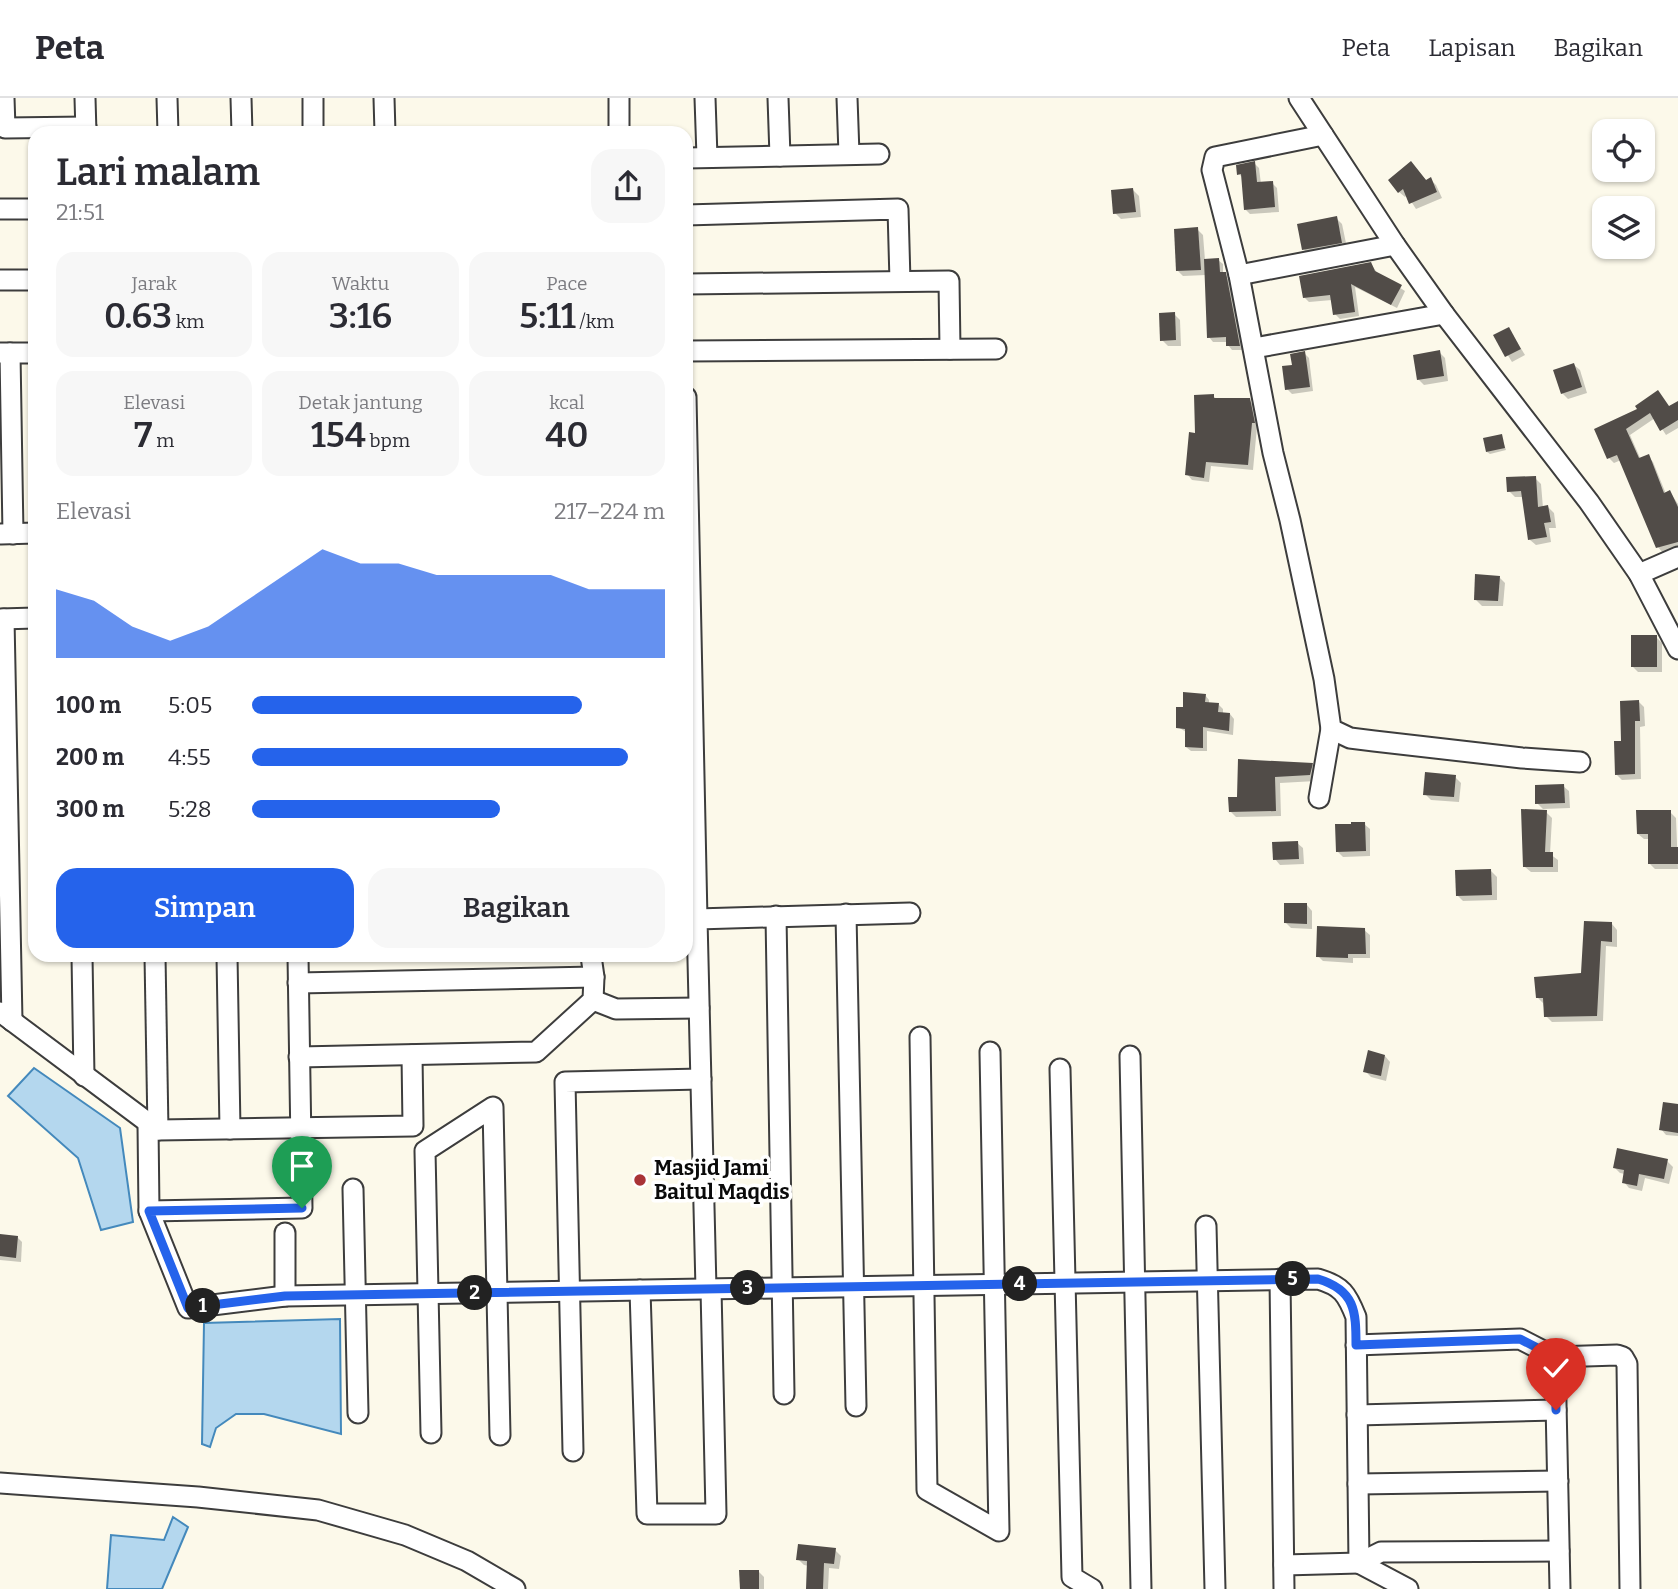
<!DOCTYPE html>
<html lang="id">
<head>
<meta charset="utf-8">
<style>
  body { margin:0; font-family:Bitter,serif; background:#f7f7f7; color:#2b2b33; height:100vh; display:flex; flex-direction:column; font-size:26px; white-space:nowrap }
  * { box-sizing:border-box; margin:0 }
  p { font-size:23px; color:#7c7c81 }
  .icon { flex:none; width:38px; height:38px; fill:none; stroke:currentColor; stroke-width:2; stroke-linecap:round; stroke-linejoin:round }
  .map { position:relative; flex:1; overflow:hidden }
  .side { position:absolute; left:28px; top:28px; width:665px; height:836px; display:flex; flex-direction:column; background:#fff; border-radius:21px; box-shadow:0 2px 5px #0004 }
  .side>* { flex:none }
  .controls { position:absolute; left:1592px; top:21px; display:grid; gap:14px }
  .controls a { display:grid; place-items:center; width:63px; height:63px; border-radius:14px; background:#fff; box-shadow:0 2px 5px #0004; font-size:35px }
  .pin { position:absolute; display:grid; place-items:center; width:60px; height:60px; color:#fff; margin:-72px -30px; border-radius:50% 50% 50% 0; rotate:-45deg; box-shadow:0 0 7px #0007 }
  .pin .icon { rotate:45deg }
  .km { position:absolute; width:35px; height:35px; margin:-18px; border-radius:50%; background:#222; color:#fff; font-size:19px; line-height:35px; text-align:center }
  .round { display:grid; place-items:center; flex:none; width:74px; height:74px; border-radius:21px; background:#f7f7f7 }
  .head { display:flex; align-items:center; justify-content:space-between; height:119px; padding:0 28px }
  h1 { font-size:38px; font-weight:600; line-height:52px }
  .metrics { display:grid; grid-template-columns:repeat(3,1fr); gap:10px; height:119px; padding:7px 28px }
  .metrics div { display:grid; align-content:center; border-radius:18px; background:#f7f7f7; text-align:center }
  .metrics b { font-size:35px; font-weight:600 }
  .metrics small { font-size:19px; font-weight:400 }
  .metrics p { font-size:19px }
  .chart { height:196px; padding:14px 28px }
  .chart p { display:flex; justify-content:space-between }
  .chart svg { width:100%; height:126px; margin-top:7px; fill:#2563eb; opacity:.7 }
  .primary-button { display:flex; gap:14px; margin-top:auto; padding:14px 28px }
  .primary-button a { flex:1; height:80px; border-radius:21px; background:#2563eb; color:#fff; font-size:28px; font-weight:600; line-height:80px; text-align:center }
  .primary-button a+a { background:#f7f7f7; color:#2b2b33 }
  ul { padding:0 28px; list-style:none; font-size:23px }
  li { display:grid; grid-template-columns:112px 84px 1fr; align-items:center; height:52px }
  li i { height:18px; border-radius:9px; background:#2563eb }
  header { display:flex; align-items:center; gap:42px; box-sizing:border-box; height:98px; padding:0 35px; background:#fff; border-bottom:2px solid #e1e1e2 }
  header strong { font-size:33px }
  nav { display:flex; gap:38px; margin-inline-start:auto; font-size:24px }
  .map>svg:first-child { display:block }
  .water { fill:#b4d7ee; stroke:#4489bc; stroke-width:2 }
  .shadow { fill:#0003 }
  .building { fill:#514c48 }
  .lines { fill:none; stroke-linecap:round; stroke-linejoin:round }
  .street-casing { stroke:#3d3d3d; stroke-width:23 }
  .street { stroke:#fff; stroke-width:19 }
  .route-casing { stroke:#fff; stroke-width:14 }
  .route { stroke:#2563eb; stroke-width:9 }
  .poi-dot { fill:#a93336; stroke:#fff; stroke-width:2.5 }
  .labels { text-anchor:middle; stroke-width:7; stroke-linejoin:round; paint-order:stroke }
  .poi-label { font-size:21px; font-weight:bold; fill:#0a0a0a; stroke:#fff; text-anchor:start }
</style>
</head>
<body>
<header>
<strong>Peta</strong>
<nav><a>Peta</a><a>Lapisan</a><a>Bagikan</a></nav>
</header>
<div class="map">
<svg width="1678" height="1491" viewBox="0 0 1678 1491">
  <rect width="100%" height="100%" fill="#fcf9ea"/>
  <g class="water">
    <polygon points="34,970 120,1030 133,1124 101,1132 78,1060 8,998"/>
    <polygon points="340,1221 341,1336 264,1316 236,1316 216,1330 210,1349 202,1346 204,1225"/>
    <polygon points="173,1419 188,1429 162,1491 107,1491 111,1437 164,1442"/>
  </g>
  <g class="shadow">
    <polygon points="1254,65 1259,70 1261,86 1272,85 1277,90 1279,114 1250,116 1245,111 1243,80 1239,76"/>
    <polygon points="1411,66 1427,83 1431,82 1436,87 1442,100 1416,111 1407,97 1405,99 1399,94"/>
    <polygon points="1133,92 1139,98 1141,119 1121,121 1115,115"/>
    <polygon points="1336,120 1342,126 1347,150 1309,157 1304,152"/>
    <polygon points="1197,131 1203,137 1205,162 1218,162 1223,166 1223,176 1230,181 1244,252 1232,252 1228,247 1228,244 1213,244 1209,239 1206,177 1183,178 1178,173"/>
    <polygon points="1371,166 1378,176 1405,193 1397,210 1355,189 1359,218 1340,221 1335,216 1332,202 1309,204 1304,199"/>
    <polygon points="1174,216 1180,222 1181,248 1168,248 1162,242"/>
    <polygon points="1509,231 1525,257 1512,264 1496,238"/>
    <polygon points="1439,254 1445,260 1448,283 1424,287 1418,281"/>
    <polygon points="1304,255 1309,260 1313,293 1292,296 1287,291"/>
    <polygon points="1574,267 1580,272 1587,295 1568,301 1562,295"/>
    <polygon points="1213,298 1218,302 1249,302 1255,308 1259,329 1257,329 1253,372 1211,368 1209,384 1192,382 1187,376 1197,337"/>
    <polygon points="1669,309 1678,310 1678,330 1666,337 1655,320 1630,337 1641,362 1648,358 1653,364 1666,396 1670,394 1678,406 1678,449 1663,455 1658,449 1621,362 1614,365 1609,360 1596,332 1639,311"/>
    <polygon points="1501,338 1506,352 1490,356 1487,354"/>
    <polygon points="1535,380 1541,386 1543,410 1548,409 1554,415 1556,430 1549,430 1551,444 1536,447 1530,442 1524,399 1515,399 1509,393"/>
    <polygon points="1499,479 1505,485 1503,508 1482,508 1476,502"/>
    <polygon points="1656,539 1662,545 1662,574 1638,574 1632,568"/>
    <polygon points="1205,597 1209,602 1209,606 1218,606 1223,611 1223,616 1230,616 1234,621 1233,637 1207,633 1207,653 1191,653 1186,649 1186,634 1178,629 1184,611"/>
    <polygon points="1638,603 1644,609 1645,628 1640,629 1641,681 1622,682 1616,676 1623,645"/>
    <polygon points="1240,663 1312,666 1318,672 1316,683 1280,685 1281,718 1236,719 1230,713 1239,700"/>
    <polygon points="1455,679 1461,685 1459,704 1431,702 1425,696"/>
    <polygon points="1563,688 1569,693 1570,710 1543,711 1552,720 1550,756 1558,762 1558,774 1531,774 1525,769 1546,714 1537,705"/>
    <polygon points="1670,714 1676,720 1678,771 1655,771 1650,766 1650,741 1644,741 1638,736"/>
    <polygon points="1364,726 1370,731 1370,758 1343,759 1338,754"/>
    <polygon points="1297,745 1303,750 1304,766 1280,767 1275,761"/>
    <polygon points="1491,773 1497,779 1497,802 1463,803 1457,797"/>
    <polygon points="1307,807 1312,813 1312,831 1291,830 1285,824"/>
    <polygon points="1586,825 1612,826 1617,832 1617,849 1606,848 1603,923 1552,924 1546,918 1543,905 1538,900 1583,877"/>
    <polygon points="1364,832 1370,837 1370,860 1353,860 1353,865 1323,863 1318,858"/>
    <polygon points="1385,958 1390,964 1386,983 1371,979 1365,973"/>
    <polygon points="1678,1008 1678,1038 1666,1037 1661,1031"/>
    <polygon points="1667,1063 1673,1069 1669,1086 1645,1080 1642,1093 1629,1090 1624,1084 1625,1076 1620,1075 1615,1070"/>
    <polygon points="0,1138 17,1139 22,1144 21,1164 0,1162"/>
    <polygon points="835,1452 841,1458 839,1471 829,1470 828,1491 808,1491 809,1468 804,1467 798,1461"/>
    <polygon points="758,1473 764,1479 764,1491 742,1491"/>
  </g>
  <g class="building">
    <polygon points="1255,63 1257,84 1273,83 1275,109 1244,112 1241,76 1237,77 1236,67"/>
    <polygon points="1411,63 1426,82 1431,79 1437,94 1409,106 1403,91 1398,95 1388,82"/>
    <polygon points="1133,90 1136,114 1113,116 1111,92"/>
    <polygon points="1337,118 1342,145 1302,152 1297,126"/>
    <polygon points="1198,129 1201,172 1176,173 1174,131"/>
    <polygon points="1219,160 1220,174 1226,174 1227,180 1240,248 1226,248 1226,239 1207,240 1204,161"/>
    <polygon points="1371,164 1375,173 1402,187 1391,207 1351,186 1355,214 1333,217 1330,197 1303,200 1299,178"/>
    <polygon points="1175,214 1176,242 1160,243 1159,215"/>
    <polygon points="1509,229 1521,251 1505,259 1493,237"/>
    <polygon points="1440,252 1444,278 1417,282 1413,257"/>
    <polygon points="1305,253 1310,289 1285,292 1282,268 1292,267 1290,256"/>
    <polygon points="1574,265 1582,289 1561,296 1553,272"/>
    <polygon points="1658,292 1669,308 1678,303 1678,322 1660,333 1650,315 1626,331 1639,360 1649,356 1664,395 1670,392 1678,409 1678,444 1656,450 1617,357 1607,361 1594,331 1637,311 1635,308"/>
    <polygon points="1214,296 1214,300 1250,300 1255,325 1252,325 1248,367 1206,364 1204,380 1185,377 1189,334 1195,335 1194,297"/>
    <polygon points="1502,336 1505,350 1486,354 1483,340"/>
    <polygon points="1536,378 1538,409 1548,407 1551,424 1544,425 1547,439 1528,442 1521,393 1507,394 1506,379"/>
    <polygon points="1475,476 1500,478 1498,503 1474,502"/>
    <rect x="1631" y="537" width="26" height="32"/>
    <polygon points="1183,594 1206,596 1205,604 1219,605 1218,614 1230,615 1229,633 1203,629 1203,650 1185,649 1185,631 1176,630 1176,609 1183,609"/>
    <polygon points="1639,602 1640,623 1635,623 1635,676 1615,677 1614,643 1621,643 1620,603"/>
    <polygon points="1238,661 1254,662 1313,665 1310,677 1275,679 1276,713 1229,714 1228,699 1237,699"/>
    <polygon points="1425,674 1456,677 1454,699 1423,697"/>
    <polygon points="1564,686 1565,705 1535,706 1535,687"/>
    <polygon points="1521,711 1547,712 1545,754 1553,754 1553,769 1523,769"/>
    <polygon points="1636,712 1671,712 1671,749 1678,749 1678,766 1648,766 1648,736 1637,736"/>
    <polygon points="1351,724 1365,724 1366,753 1336,754 1335,726 1351,726"/>
    <polygon points="1298,743 1299,761 1273,762 1272,744"/>
    <polygon points="1491,771 1492,797 1456,798 1455,772"/>
    <polygon points="1284,805 1307,805 1307,826 1284,825"/>
    <polygon points="1584,823 1612,824 1612,844 1601,843 1597,918 1544,919 1543,900 1536,900 1534,879 1581,875"/>
    <polygon points="1317,828 1365,830 1366,856 1348,856 1348,860 1316,859"/>
    <polygon points="1368,952 1385,957 1381,978 1363,974"/>
    <polygon points="1663,1004 1678,1006 1678,1035 1659,1032"/>
    <polygon points="1617,1050 1668,1061 1664,1081 1639,1076 1637,1088 1622,1085 1624,1072 1613,1070"/>
    <polygon points="0,1136 18,1138 16,1160 0,1158"/>
    <polygon points="798,1446 836,1450 834,1466 824,1465 823,1491 806,1491 807,1463 796,1462"/>
    <polygon points="739,1472 759,1472 759,1491 740,1491"/>
  </g>
  <g class="lines">
    <defs>
      <g id="street">
        <polyline points="4,0 5,30 86,29"/>
        <polyline points="85,0 86,35"/>
        <polyline points="167,0 168,35"/>
        <polyline points="241,0 242,35"/>
        <polyline points="313,0 313,35"/>
        <polyline points="384,0 385,35"/>
        <polyline points="619,0 619,35"/>
        <polyline points="705,0 707,59"/>
        <polyline points="778,0 780,58"/>
        <polyline points="847,0 849,56"/>
        <polyline points="1299,0 1395,147 1444,216 1589,404 1639,476 1678,551"/>
        <polyline points="1323,37 1215,59 1212,72 1239,177 1273,355 1290,422 1324,581 1331,631 1350,640 1374,643 1522,660 1580,664"/>
        <polyline points="686,60 879,56"/>
        <polyline points="0,111 35,111"/>
        <polyline points="686,117 898,111 900,183"/>
        <polyline points="1239,177 1395,147"/>
        <polyline points="0,182 35,182"/>
        <polyline points="686,186 949,183 950,251"/>
        <polyline points="1254,250 1444,216"/>
        <polyline points="686,253 996,251"/>
        <polyline points="0,255 35,255"/>
        <polyline points="10,255 13,436"/>
        <polyline points="686,299 697,821"/>
        <polyline points="1,436 35,435"/>
        <polyline points="1639,476 1678,459"/>
        <polyline points="0,521 35,520"/>
        <polyline points="4,521 12,923"/>
        <polyline points="1319,700 1331,631"/>
        <polyline points="846,816 856,1308"/>
        <polyline points="776,818 784,1296"/>
        <polyline points="82,858 84,978"/>
        <polyline points="155,858 158,1032"/>
        <polyline points="227,858 230,1031"/>
        <polyline points="298,885 594,879"/>
        <polyline points="593,902 616,911 699,910"/>
        <polyline points="0,914 158,1032 413,1028 412,957"/>
        <polyline points="920,939 927,1392 999,1433 990,954"/>
        <polyline points="1130,958 1141,1491"/>
        <polyline points="299,959 536,954 593,902 594,879 591,858"/>
        <polyline points="1060,971 1072,1479 1092,1491"/>
        <path d="M148,1027L149,1113L188,1210L285,1198L1318,1181C1342,1188 1347,1196 1356,1219L1359,1465"/>
        <polyline points="353,1091 358,1315"/>
        <polyline points="149,1113 302,1110 298,858"/>
        <polyline points="1206,1128 1215,1491"/>
        <polyline points="1280,1181 1284,1491"/>
        <polyline points="706,1191 697,821 910,815"/>
        <polyline points="640,1192 647,1416 716,1416 711,1191"/>
        <polyline points="285,1198 285,1135"/>
        <polyline points="1356,1247 1520,1241 1555,1259 1617,1257 1623,1259 1627,1266 1630,1491"/>
        <polyline points="1555,1259 1560,1491"/>
        <polyline points="1357,1317 1556,1312"/>
        <polyline points="431,1335 425,1053 493,1009 500,1337"/>
        <polyline points="573,1353 565,984 701,981"/>
        <polyline points="0,1385 198,1399 318,1412 405,1437 467,1463 515,1491"/>
        <polyline points="1358,1386 1558,1383"/>
        <polyline points="1359,1465 1408,1491"/>
        <polyline points="1284,1467 1359,1465 1381,1454 1559,1453"/>
      </g>
    </defs>
    <use href="#street" class="street-casing"/>
    <use href="#street" class="street"/>
  </g>
  <g class="lines">
    <defs>
      <path id="route" d="M302,1110L149,1113L188,1210L285,1198L1318,1181C1355,1192 1356,1213 1356,1247L1520,1241L1555,1259L1556,1312"/>
    </defs>
    <use href="#route" class="route-casing"/>
    <use href="#route" class="route"/>
  </g>
  <circle class="poi-dot" cx="640" cy="1082" r="7"/>
  <g class="labels">
    <g class="poi-label">
      <text x="654" y="1077">Masjid Jami<tspan x="654" dy="24">Baitul Maqdis</tspan></text>
    </g>
  </g>
</svg>
<div class="controls">
<a><svg class="icon" aria-label="locate" viewBox="0 0 24 24"><circle cx="12" cy="12" r="6"/><path d="M12 2v4M12 18v4M2 12h4M18 12h4"/></svg></a>
<a><svg class="icon" aria-label="layers" viewBox="0 0 24 24"><path d="M12 4l9 5-9 5-9-5zM3 14l9 5 9-5"/></svg></a>
</div>
<div class="pin" style="left:302px;top:1110px;background:#1e9e55"><svg class="icon" aria-label="arrive" viewBox="0 0 24 24"><path d="M6 21V4h12l-3 4 3 4H6"/></svg></div>
<div class="pin" style="left:1556px;top:1312px;background:#d93025"><svg class="icon" aria-label="check" viewBox="0 0 24 24"><path d="M5 12l5 5 9-10"/></svg></div>
<b class="km" style="left:203px;top:1208px">1</b>
<b class="km" style="left:475px;top:1195px">2</b>
<b class="km" style="left:748px;top:1190px">3</b>
<b class="km" style="left:1020px;top:1186px">4</b>
<b class="km" style="left:1293px;top:1181px">5</b>
<section class="side">
<div class="head"><div><h1>Lari malam</h1><p>21:51</p></div><a class="round"><svg class="icon" aria-label="share" viewBox="0 0 24 24"><path d="M12 15V3M7 8l5-5 5 5M5 13v7h14v-7"/></svg></a></div>
<div class="metrics">
<div><p>Jarak</p><b>0.63<small> km</small></b></div>
<div><p>Waktu</p><b>3:16</b></div>
<div><p>Pace</p><b>5:11<small> /km</small></b></div>
</div>
<div class="metrics">
<div><p>Elevasi</p><b>7<small> m</small></b></div>
<div><p>Detak jantung</p><b>154<small> bpm</small></b></div>
<div><p>kcal</p><b>40</b></div>
</div>
<div class="chart"><p><span>Elevasi</span>217–224 m</p>
<svg viewBox="0 0 160 44" preserveAspectRatio="none"><path d="M0 44V20L10 24L20 33L30 38L40 33L50 24L60 15L70 6L80 11L90 11L100 15L110 15L120 15L130 15L140 20L150 20L160 20V44z"/></svg>
</div>
<ul>
<li><b>100 m</b>5:05<i style="width:80%"></i></li>
<li><b>200 m</b>4:55<i style="width:91%"></i></li>
<li><b>300 m</b>5:28<i style="width:60%"></i></li>
</ul>
<div class="primary-button"><a>Simpan</a><a>Bagikan</a></div>
</section>
</div>
</body>
</html>
